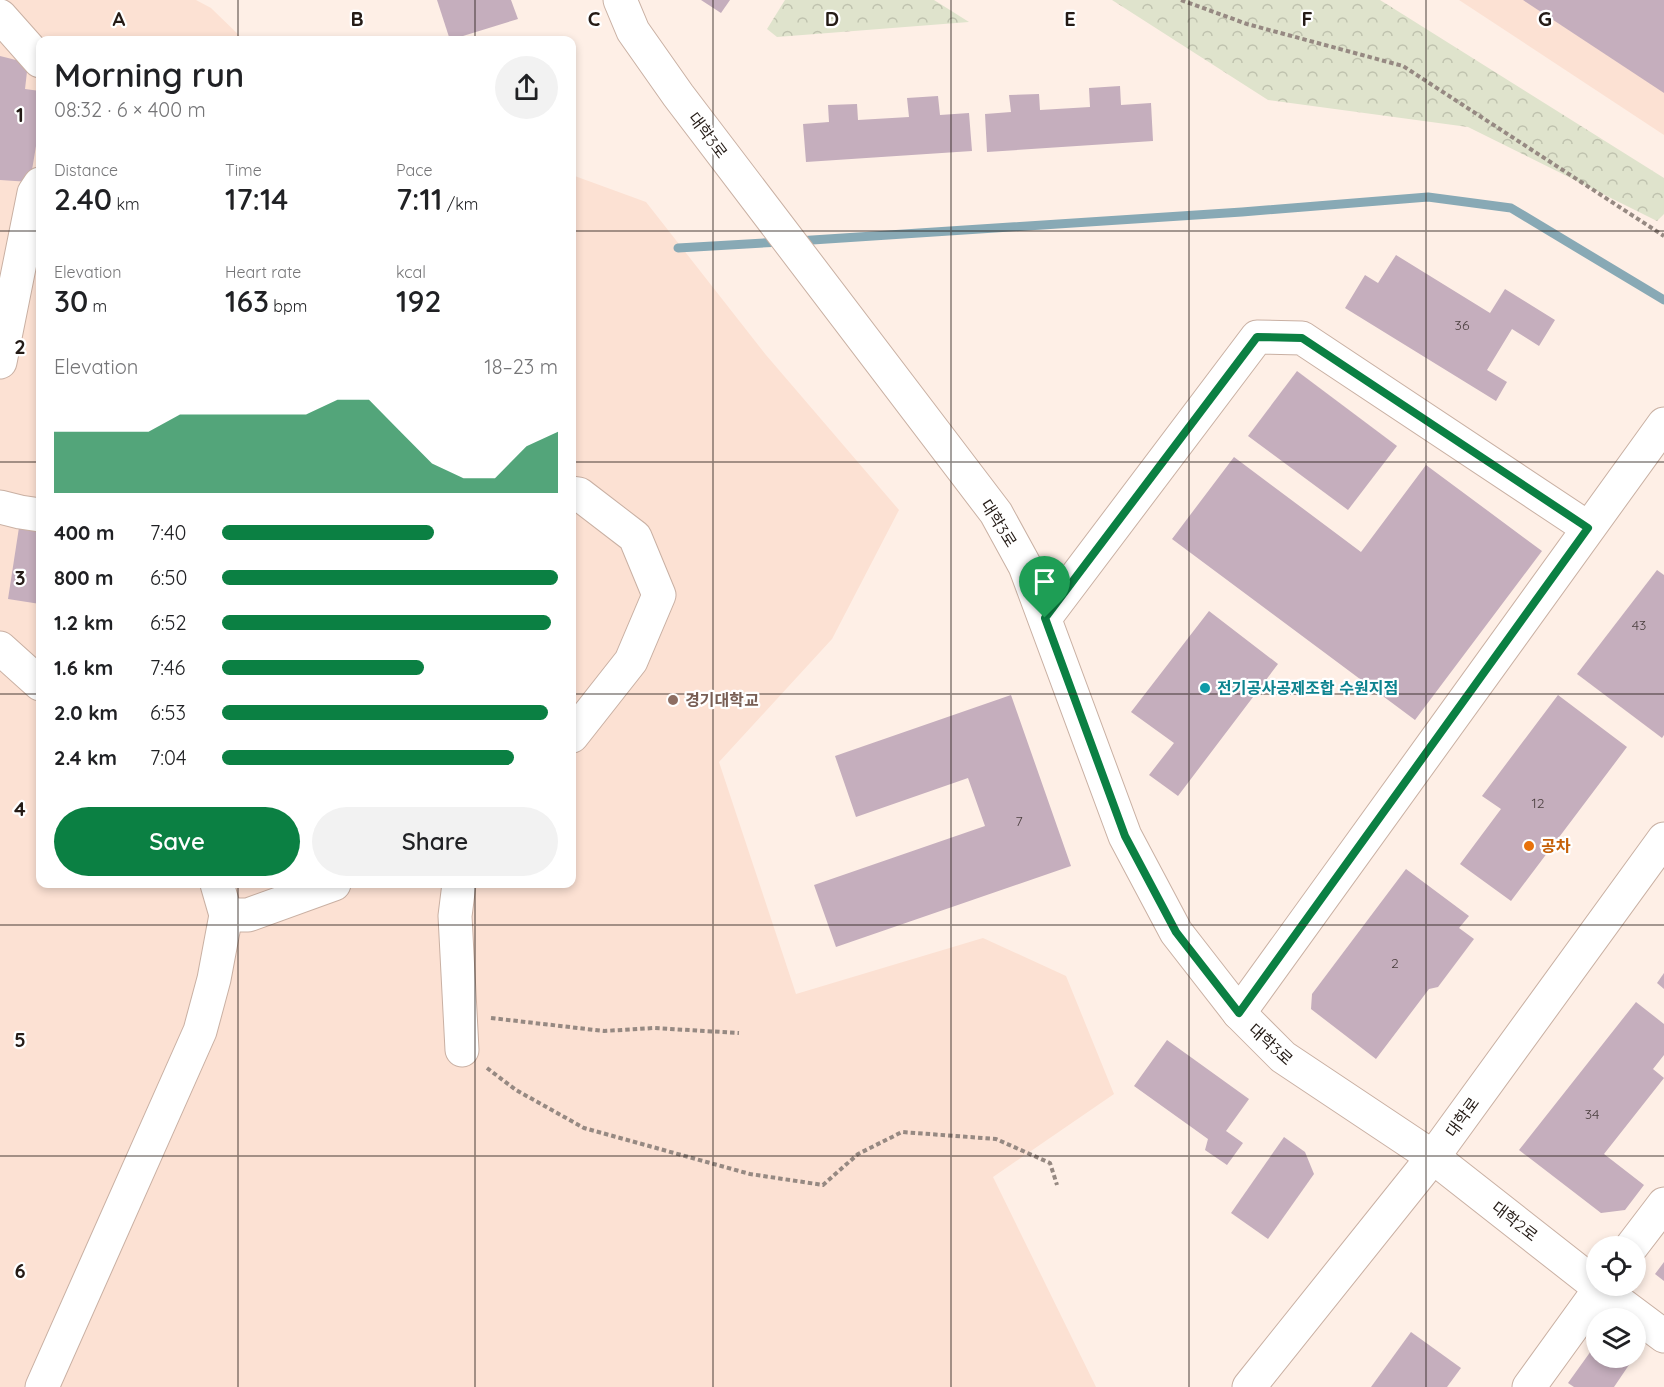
<!DOCTYPE html>
<html lang="en">
<head>
<meta charset="utf-8">
<style>
  body { margin:0; font-family:Quicksand,"Noto Sans KR",sans-serif; background:#f2f2f2; color:#202124; height:100vh; display:flex; flex-direction:column; font-size:22px; white-space:nowrap }
  * { box-sizing:border-box; margin:0 }
  p { font-size:20px; color:#757577 }
  .icon { flex:none; width:33px; height:33px; fill:none; stroke:currentColor; stroke-width:2; stroke-linecap:round; stroke-linejoin:round }
  .map { position:relative; flex:1; overflow:hidden }
  .drawer { position:absolute; left:36px; top:36px; width:540px; height:852px; display:flex; flex-direction:column; background:#fff; border-radius:12px; box-shadow:0 3px 9px #0003 }
  .drawer>* { flex:none }
  .fabs { position:absolute; left:1586px; top:1236px; display:grid; gap:12px }
  .fabs a { display:grid; place-items:center; width:60px; height:60px; border-radius:50%; background:#fff; box-shadow:0 3px 9px #0003; font-size:30px }
  .pin { position:absolute; display:grid; place-items:center; width:51px; height:51px; color:#fff; margin:-62px -26px; border-radius:50% 50% 50% 0; rotate:-45deg; box-shadow:0 0 6px #0007 }
  .pin .icon { rotate:45deg }
  .round { display:grid; place-items:center; flex:none; width:63px; height:63px; border-radius:32px; background:#f2f2f2 }
  .summary { display:flex; align-items:center; justify-content:space-between; height:102px; padding:0 18px }
  h1 { font-size:33px; font-weight:600; line-height:45px }
  .metrics { display:grid; grid-template-columns:repeat(3,1fr); gap:9px; height:102px; padding:6px 18px }
  .metrics div { display:grid; align-content:center }
  .metrics b { font-size:30px; font-weight:600 }
  .metrics small { font-size:16px; font-weight:400 }
  .metrics p { font-size:16px }
  .chart { height:168px; padding:12px 18px }
  .chart p { display:flex; justify-content:space-between }
  .chart svg { width:100%; height:108px; margin-top:6px; fill:#0b8043; opacity:.7 }
  .primary-button { display:flex; gap:12px; margin-top:auto; padding:12px 18px }
  .primary-button a { flex:1; height:69px; border-radius:36px; background:#0b8043; color:#fff; font-size:24px; font-weight:600; line-height:69px; text-align:center }
  .primary-button a+a { background:#f2f2f2; color:#202124 }
  ul { padding:0 18px; list-style:none; font-size:20px }
  li { display:grid; grid-template-columns:96px 72px 1fr; align-items:center; height:45px }
  li i { height:15px; border-radius:8px; background:#0b8043 }
  .map>svg:first-child { display:block }
  .built { fill:#fce1d3 }
  .forest { fill:url(#forest-crowns) }
  .lines { fill:none; stroke-linecap:round; stroke-linejoin:round }
  .stream { stroke:#88a9b5; stroke-width:9 }
  .building { fill:#c5aebd }
  .minor-casing { stroke:#c9b0a3; stroke-width:35 }
  .path { stroke:#968982; stroke-width:4; stroke-dasharray:4.5 3; stroke-linecap:butt }
  .minor { stroke:#fff; stroke-width:33 }
  .route-casing { stroke:#fff; stroke-width:12 }
  .route { stroke:#0b8043; stroke-width:8 }
  .grid { fill:none; stroke:#241b16; stroke-width:1.5; stroke-opacity:0.55 }
  .culture-dot { fill:#0f9aa8; stroke:#fff; stroke-width:2 }
  .education-dot { fill:#8d6e63; stroke:#fff; stroke-width:2 }
  .food-dot { fill:#e8710a; stroke:#fff; stroke-width:2 }
  .labels { text-anchor:middle; stroke-width:4.5; stroke-linejoin:round; paint-order:stroke }
  .number-label { font-size:14px; fill:#4c4040 }
  .street-label { font-size:16px; fill:#241b16; stroke:#fff }
  .culture-label { font-size:16px; font-weight:bold; fill:#0d838f; stroke:#fff; text-anchor:start }
  .education-label { font-size:16px; font-weight:bold; fill:#785e54; stroke:#fff; text-anchor:start }
  .food-label { font-size:16px; font-weight:bold; fill:#c56008; stroke:#fff; text-anchor:start }
  .grid-label { font-size:20px; text-anchor:middle; font-weight:bold; fill:#241b16; stroke:#fff; stroke-width:4.5; stroke-linejoin:round; paint-order:stroke }
</style>
</head>
<body>
<div class="map">
<svg width="1664" height="1387" viewBox="0 0 1664 1387">
  <defs>
    <pattern id="forest-crowns" width="20" height="18" patternUnits="userSpaceOnUse" patternTransform="scale(1.5)"><rect width="20" height="18" fill="#dfe3cc"/><path d="M2 6a3 3 0 1 1 6 0M12 15a3 3 0 1 1 6 0" fill="none" stroke="#bfc2ae"/></pattern>
  </defs>
  <rect width="100%" height="100%" fill="#feefe6"/>
  <g class="built">
    <polygon points="0,0 196,0 211,8 244,40 40,40 40,884 572,884 572,175 646,202 766,355 899,510 832,639 719,762 796,994 983,938 1066,976 1114,1094 993,1177 1096,1387 0,1387"/>
    <polygon points="1459,0 1664,0 1664,135"/>
  </g>
  <g class="forest">
    <polygon points="785,0 934,0 969,22 777,37 767,29"/>
    <polygon points="1112,0 1380,0 1664,178 1664,214 1657,221 1468,127 1268,100"/>
  </g>
  <g class="lines">
    <g class="stream">
      <polyline points="797,241 1242,212 1428,197 1511,208 1664,300"/>
      <polyline points="678,248 781,242"/>
    </g>
  </g>
  <g class="building">
    <polygon points="437,0 511,0 518,19 450,40"/>
    <polygon points="701,0 730,0 721,13"/>
    <polygon points="1523,0 1664,0 1664,93"/>
    <polygon points="0,56 28,63 25,89 40,91 40,122 30,182 0,180"/>
    <polygon points="1120,86 1121,105 1151,103 1153,141 987,152 985,114 1011,112 1009,95 1039,94 1040,110 1090,107 1089,88"/>
    <polygon points="938,96 940,115 969,113 972,151 806,162 803,124 829,122 828,105 857,104 858,120 909,117 907,98"/>
    <polygon points="1396,255 1490,313 1505,289 1555,320 1539,346 1512,329 1487,370 1507,382 1496,401 1345,308 1365,275 1378,283"/>
    <polygon points="1297,371 1397,446 1348,510 1248,436"/>
    <polygon points="1234,457 1361,552 1426,465 1542,551 1415,720 1172,539"/>
    <polygon points="20,521 40,524 40,604 8,599"/>
    <polygon points="1657,570 1664,575 1664,735 1662,738 1577,674"/>
    <polygon points="1209,611 1278,664 1178,796 1149,775 1174,743 1131,712"/>
    <polygon points="1011,695 1071,866 836,947 814,885 985,826 968,778 856,817 835,756"/>
    <polygon points="1558,695 1627,747 1511,901 1460,864 1501,809 1482,796"/>
    <polygon points="1406,869 1469,916 1459,928 1474,939 1438,987 1429,989 1376,1059 1311,1009 1312,994"/>
    <polygon points="1664,973 1664,989 1657,983"/>
    <polygon points="1636,1002 1664,1024 1664,1055 1653,1069 1664,1078 1604,1154 1644,1185 1625,1210 1601,1213 1519,1150"/>
    <polygon points="1167,1040 1249,1099 1226,1131 1243,1143 1227,1165 1205,1150 1208,1139 1134,1086"/>
    <polygon points="1284,1137 1305,1152 1314,1174 1268,1239 1231,1213"/>
    <polygon points="1664,1262 1664,1281 1655,1274"/>
    <polygon points="1411,1332 1461,1368 1447,1387 1371,1387"/>
    <polygon points="1596,1344 1596,1358 1631,1358 1633,1359 1614,1387 1574,1387 1568,1383"/>
  </g>
  <g class="lines">
    <defs>
      <g id="minor">
        <polyline points="620,0 633,31 678,95 996,513 1025,566 1125,836 1176,932 1239,1013 1283,1057 1433,1157 1596,1285"/>
        <polyline points="0,16 40,61"/>
        <polyline points="0,362 34,193 40,184"/>
        <polyline points="572,493 579,494 635,537 659,595 631,661 572,736"/>
        <polyline points="0,507 20,512 40,515"/>
        <polyline points="1045,618 1257,337 1302,338 1588,528"/>
        <polyline points="0,648 40,684"/>
        <polyline points="459,884 455,916 462,1050"/>
        <polyline points="226,915 248,915 334,884"/>
        <polyline points="1239,1013 1664,424"/>
        <polyline points="1632,1246 1664,1204"/>
        <polyline points="1597,1286 1664,1336"/>
        <polyline points="42,1387 200,1031 214,979 226,915 217,884"/>
        <polyline points="1249,1387 1433,1157 1664,839"/>
        <polyline points="1529,1387 1602,1286"/>
      </g>
    </defs>
    <use href="#minor" class="minor-casing"/>
    <g class="path">
      <polyline points="1181,0 1247,24 1403,66 1664,236"/>
      <polyline points="491,1018 604,1031 654,1028 739,1033"/>
      <polyline points="487,1068 516,1090 584,1128 750,1174 823,1185 858,1154 902,1132 996,1139 1050,1163 1057,1185"/>
    </g>
    <use href="#minor" class="minor"/>
  </g>
  <g class="lines">
    <defs>
      <polygon id="route" points="1257,337 1302,338 1588,528 1239,1013 1176,932 1125,836 1045,618"/>
    </defs>
    <use href="#route" class="route-casing"/>
    <use href="#route" class="route"/>
  </g>
  <path class="grid" d="M238,0V40M475,0V40M713,0V1387M951,0V1387M1189,0V1387M1426,0V1387M0,231H40M572,231H1664M0,462H40M572,462H1664M0,694H40M572,694H1664M238,884V1387M475,884V1387M0,925H1664M0,1156H1664"/>
  <circle class="culture-dot" cx="1205" cy="688" r="6"/>
  <circle class="education-dot" cx="673" cy="700" r="6"/>
  <circle class="food-dot" cx="1529" cy="846" r="6"/>
  <g class="labels">
    <g class="number-label">
      <text x="1462" y="330">36</text>
      <text x="1639" y="630">43</text>
      <text x="1538" y="808">12</text>
      <text x="1019" y="826">7</text>
      <text x="1395" y="968">2</text>
      <text x="1592" y="1119">34</text>
    </g>
    <g class="street-label">
      <text transform="translate(708 135) rotate(53)" y="6">대학3로</text>
      <text transform="translate(999 523) rotate(58)" y="6">대학3로</text>
      <text transform="translate(1271 1044) rotate(42)" y="6">대학3로</text>
      <text transform="translate(1462 1117) rotate(-54)" y="6">대학로</text>
      <text transform="translate(1515 1221) rotate(38)" y="6">대학2로</text>
    </g>
    <g class="culture-label">
      <text x="1217" y="694">전기공사공제조합 수원지점</text>
    </g>
    <g class="education-label">
      <text x="685" y="706">경기대학교</text>
    </g>
    <g class="food-label">
      <text x="1541" y="852">공차</text>
    </g>
  </g>
  <g class="grid-label">
    <text x="119" y="26">A</text>
    <text x="357" y="26">B</text>
    <text x="594" y="26">C</text>
    <text x="832" y="26">D</text>
    <text x="1070" y="26">E</text>
    <text x="1307" y="26">F</text>
    <text x="1545" y="26">G</text>
    <text x="20" y="122">1</text>
    <text x="20" y="354">2</text>
    <text x="20" y="585">3</text>
    <text x="20" y="816">4</text>
    <text x="20" y="1047">5</text>
    <text x="20" y="1278">6</text>
  </g>
</svg>
<div class="fabs">
<a><svg class="icon" aria-label="locate" viewBox="0 0 24 24"><circle cx="12" cy="12" r="6"/><path d="M12 2v4M12 18v4M2 12h4M18 12h4"/></svg></a>
<a><svg class="icon" aria-label="layers" viewBox="0 0 24 24"><path d="M12 4l9 5-9 5-9-5zM3 14l9 5 9-5"/></svg></a>
</div>
<div class="pin" style="left:1045px;top:618px;background:#1e9e55"><svg class="icon" aria-label="arrive" viewBox="0 0 24 24"><path d="M6 21V4h12l-3 4 3 4H6"/></svg></div>
<section class="drawer">
<div class="summary"><div><h1>Morning run</h1><p>08:32 · 6 × 400 m</p></div><a class="round"><svg class="icon" aria-label="share" viewBox="0 0 24 24"><path d="M12 15V3M7 8l5-5 5 5M5 13v7h14v-7"/></svg></a></div>
<div class="metrics">
<div><p>Distance</p><b>2.40<small> km</small></b></div>
<div><p>Time</p><b>17:14</b></div>
<div><p>Pace</p><b>7:11<small> /km</small></b></div>
</div>
<div class="metrics">
<div><p>Elevation</p><b>30<small> m</small></b></div>
<div><p>Heart rate</p><b>163<small> bpm</small></b></div>
<div><p>kcal</p><b>192</b></div>
</div>
<div class="chart"><p><span>Elevation</span>18–23 m</p>
<svg viewBox="0 0 160 44" preserveAspectRatio="none"><path d="M0 44V19L10 19L20 19L30 19L40 12L50 12L60 12L70 12L80 12L90 6L100 6L110 19L120 32L130 38L140 38L150 25L160 19V44z"/></svg>
</div>
<ul>
<li><b>400 m</b>7:40<i style="width:63%"></i></li>
<li><b>800 m</b>6:50<i style="width:100%"></i></li>
<li><b>1.2 km</b>6:52<i style="width:98%"></i></li>
<li><b>1.6 km</b>7:46<i style="width:60%"></i></li>
<li><b>2.0 km</b>6:53<i style="width:97%"></i></li>
<li><b>2.4 km</b>7:04<i style="width:87%"></i></li>
</ul>
<div class="primary-button"><a>Save</a><a>Share</a></div>
</section>
</div>
</body>
</html>
